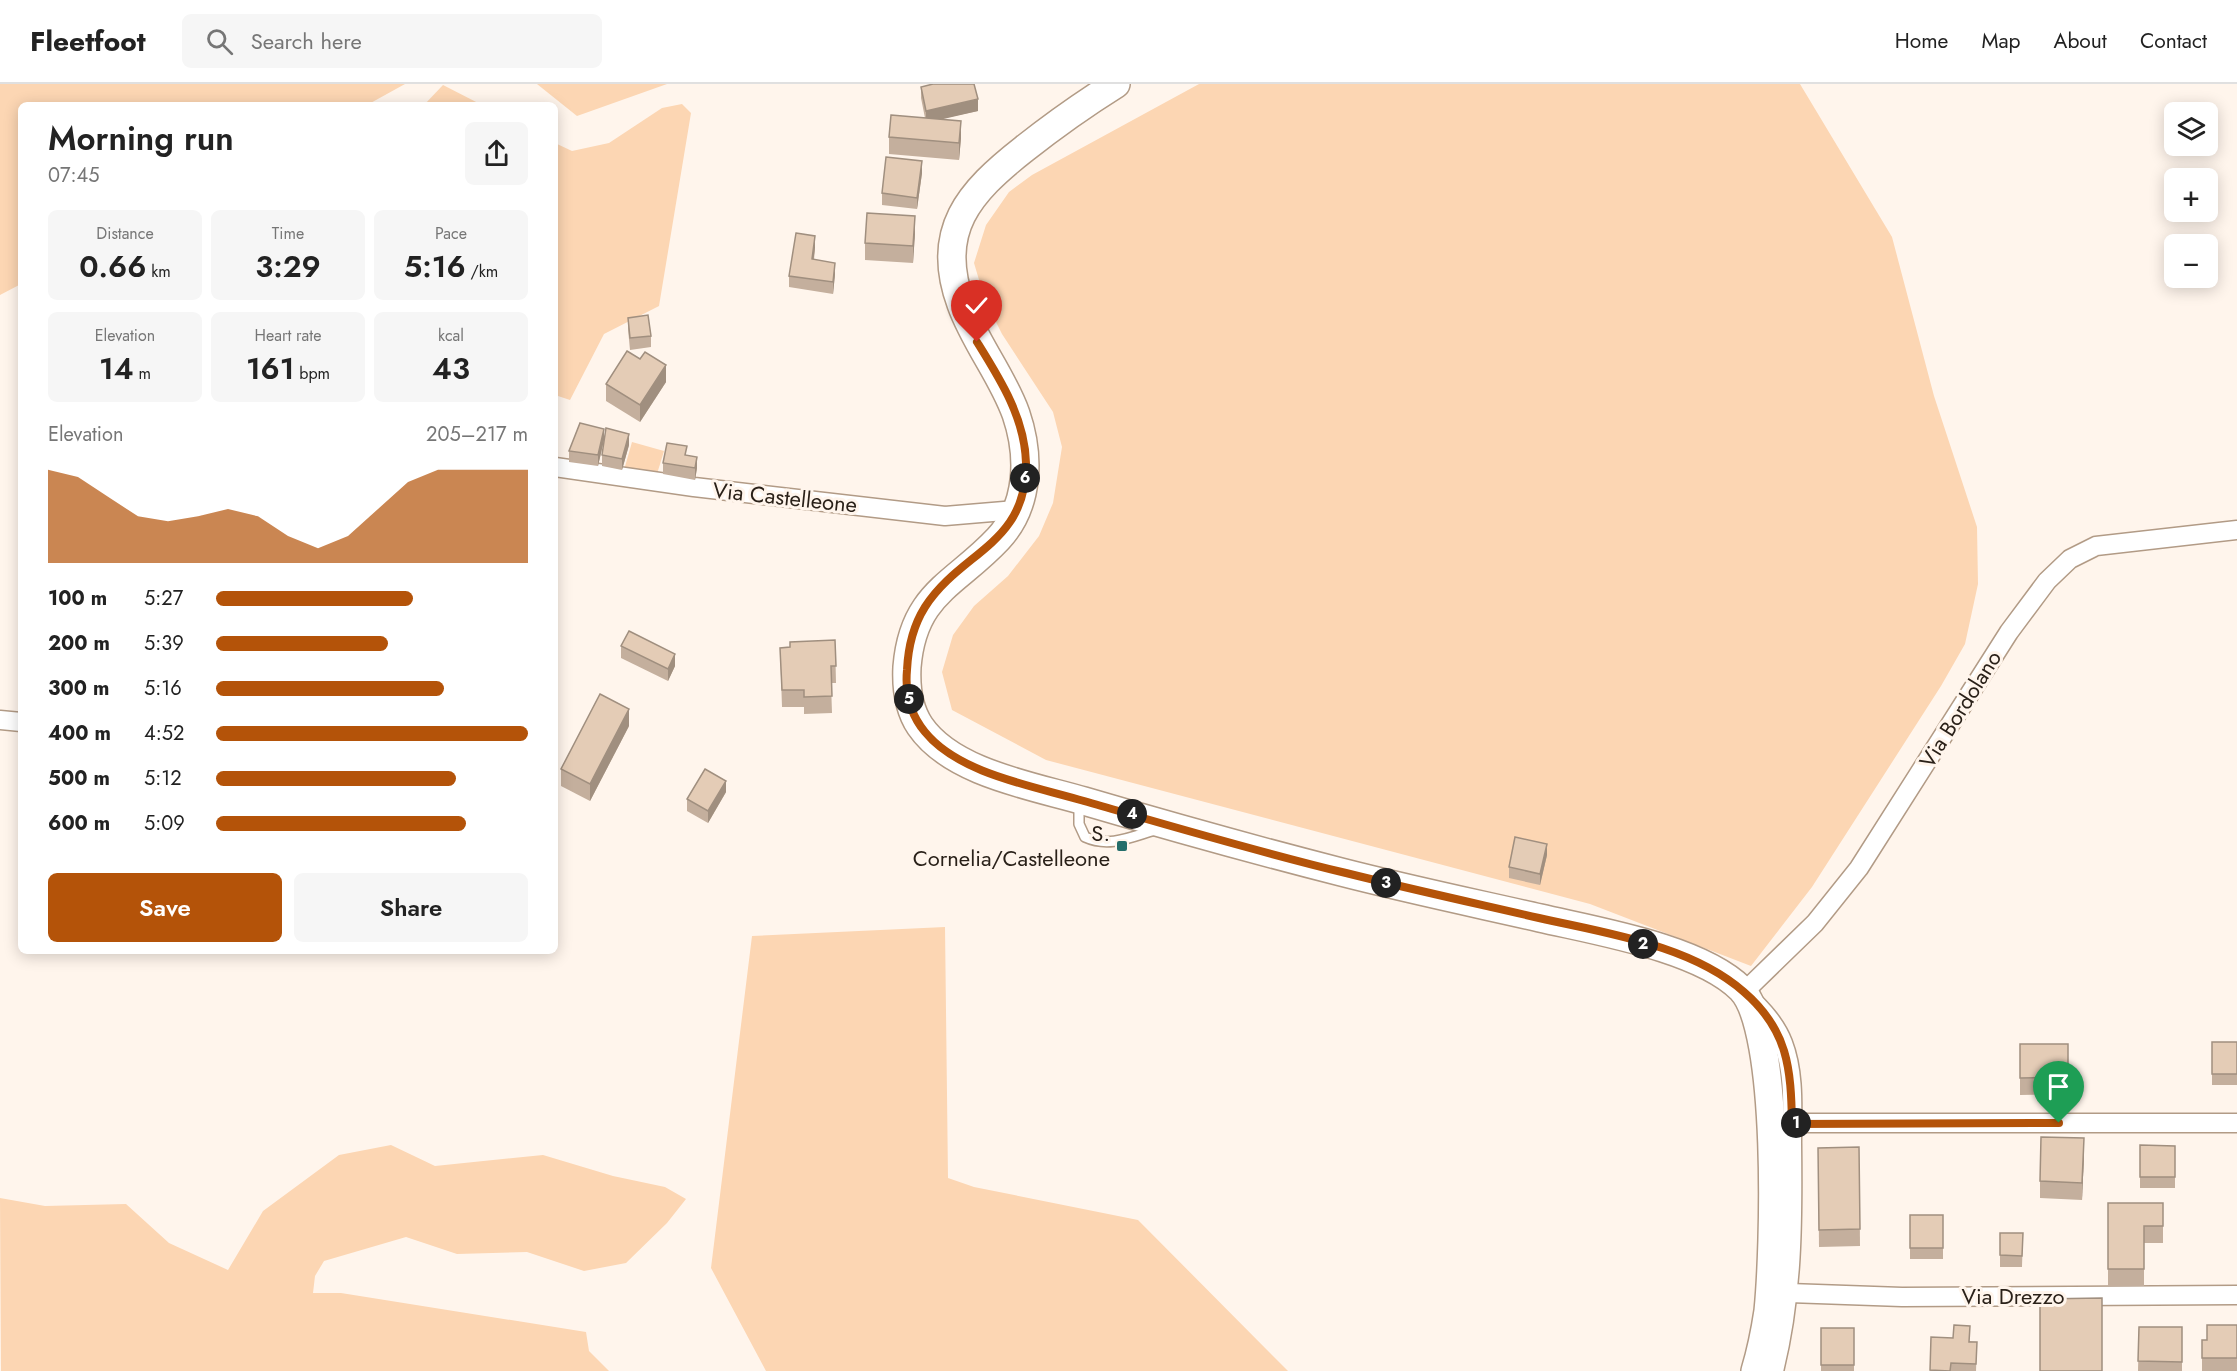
<!DOCTYPE html>
<html lang="en">
<head>
<meta charset="utf-8">
<style>
  body { margin:0; font-family:Jost,sans-serif; background:#f6f6f6; color:#222; height:100vh; display:flex; flex-direction:column; font-size:22px; white-space:nowrap }
  * { box-sizing:border-box; margin:0 }
  p { font-size:20px; color:#767676 }
  .icon { flex:none; width:33px; height:33px; fill:none; stroke:currentColor; stroke-width:2; stroke-linecap:round; stroke-linejoin:round }
  .map { position:relative; flex:1; overflow:hidden }
  .details { position:absolute; left:18px; top:18px; width:540px; height:852px; display:flex; flex-direction:column; background:#fff; border-radius:9px; box-shadow:0 3px 15px #0003 }
  .details>* { flex:none }
  .controls { position:absolute; left:2164px; top:18px; display:grid; gap:12px }
  .controls a { display:grid; place-items:center; width:54px; height:54px; border-radius:9px; background:#fff; box-shadow:0 3px 15px #0003; font-size:30px }
  .pin { position:absolute; display:grid; place-items:center; width:51px; height:51px; color:#fff; margin:-62px -26px; border-radius:50% 50% 50% 0; rotate:-45deg; box-shadow:0 0 6px #0007 }
  .pin .icon { rotate:45deg }
  .km { position:absolute; width:30px; height:30px; margin:-15px; border-radius:50%; background:#222; color:#fff; font-size:16px; line-height:30px; text-align:center }
  .round { display:grid; place-items:center; flex:none; width:63px; height:63px; border-radius:9px; background:#f6f6f6 }
  .overview { display:flex; align-items:center; justify-content:space-between; height:102px; padding:0 30px }
  h1 { font-size:33px; font-weight:600; line-height:45px }
  .stats { display:grid; grid-template-columns:repeat(3,1fr); gap:9px; height:102px; padding:6px 30px }
  .stats div { display:grid; align-content:center; border-radius:9px; background:#f6f6f6; text-align:center }
  .stats b { font-size:30px; font-weight:600 }
  .stats small { font-size:16px; font-weight:400 }
  .stats p { font-size:16px }
  .chart { height:168px; padding:12px 30px }
  .chart p { display:flex; justify-content:space-between }
  .chart svg { width:100%; height:108px; margin-top:6px; fill:#b45309; opacity:.7 }
  .action { display:flex; gap:12px; margin-top:auto; padding:12px 30px }
  .action a { flex:1; height:69px; border-radius:9px; background:#b45309; color:#fff; font-size:24px; font-weight:600; line-height:69px; text-align:center }
  .action a+a { background:#f6f6f6; color:#222 }
  ul { padding:0 30px; list-style:none; font-size:20px }
  li { display:grid; grid-template-columns:96px 72px 1fr; align-items:center; height:45px }
  li i { height:15px; border-radius:8px; background:#b45309 }
  header { display:flex; align-items:center; gap:36px; box-sizing:border-box; height:84px; padding:0 30px; background:#fff; border-bottom:2px solid #e0e0e0 }
  header strong { font-size:28px }
  nav { display:flex; gap:33px; margin-inline-start:auto; font-size:21px }
  .search { width:420px; height:54px; background:#f6f6f6; display:flex; align-items:center; gap:15px; box-sizing:border-box; padding:0 21px; border-radius:9px; color:#767676; font-size:22px }
  .map>svg:first-child { display:block }
  .green { fill:#fcd6b3 }
  .lines { fill:none; stroke-linecap:round; stroke-linejoin:round }
  .lane-casing { stroke:#b29b86; stroke-width:12 }
  .street-casing { stroke:#b29b86; stroke-width:21 }
  .secondary-casing { stroke:#b29b86; stroke-width:30 }
  .lane { stroke:#fff; stroke-width:9 }
  .street { stroke:#fff; stroke-width:18 }
  .secondary { stroke:#fff; stroke-width:27 }
  .wall { fill:#c4af9d }
  .shaded-wall { fill:#a08f7f }
  .building { fill:#e4ccb6; stroke:#a08f7f; stroke-width:1.5 }
  .route-casing { stroke:#fff; stroke-width:12 }
  .route { stroke:#b45309; stroke-width:8 }
  .poi-dot { fill:#246e6b; stroke:#fff5ec; stroke-width:2 }
  .labels { text-anchor:middle; stroke-width:6; stroke-linejoin:round; paint-order:stroke }
  .street-label { font-size:22px; fill:#2a2119; stroke:#fff5ec }
  .poi-label { font-size:22px; fill:#2a2119; stroke:#fff5ec; text-anchor:end }
</style>
</head>
<body>
<header>
<strong>Fleetfoot</strong>
<div class="search"><svg class="icon" aria-label="search" viewBox="0 0 24 24"><circle cx="10" cy="10" r="6"/><path d="M15 15l6 6"/></svg>Search here</div>
<nav><a>Home</a><a>Map</a><a>About</a><a>Contact</a></nav>
</header>
<div class="map">
<svg width="2237" height="1287" viewBox="0 0 2237 1287">
  <rect width="100%" height="100%" fill="#fff5ec"/>
  <g class="green">
    <polygon points="0,0 405,0 367,21 21,21 21,200 0,211"/>
    <polygon points="537,0 667,0 577,32"/>
    <polygon points="1199,0 1800,0 1892,153 1934,312 1977,443 1978,500 1965,560 1941,602 1812,803 1751,882 1590,820 1046,676 952,626 942,588 953,551 974,522 1008,492 1039,452 1053,419 1062,363 1053,328 1002,250 985,216 974,179 986,141 1009,108 1032,91"/>
    <polygon points="443,1 482,21 424,21"/>
    <polygon points="682,20 691,29 659,222 604,250 570,316 555,311 555,59 572,67 609,59 662,24"/>
    <polygon points="632,358 664,367 657,390 624,386"/>
    <polygon points="945,843 948,1094 974,1103 1138,1136 1288,1287 766,1287 711,1184 752,852"/>
    <polygon points="391,1061 435,1082 543,1071 613,1092 665,1103 686,1115 667,1139 626,1179 584,1187 527,1168 457,1170 406,1153 324,1177 315,1192 313,1209 341,1209 586,1248 589,1267 609,1287 1,1287 0,1114 45,1122 126,1120 169,1159 228,1186 263,1127 339,1071"/>
  </g>
  <g class="lines">
    <defs>
      <path id="lane" d="M1079,718V740L1085,753C1109,764 1131,753 1155,746"/>
      <g id="street">
        <polyline points="555,383 694,403 945,432 1016,426"/>
        <polyline points="0,636 21,638"/>
        <polyline points="1792,1039 2237,1039"/>
        <polyline points="1789,1209 1902,1213 2237,1211"/>
        <path d="M1774,1287C1793,1211 1793,1136 1792,1059C1792,1026 1795,990 1783,959C1775,938 1759,923 1744,908L1815,839L1859,784L2009,548L2047,497L2070,475L2096,462L2237,446"/>
      </g>
      <path id="secondary" d="M1116,0C1084,20 1053,42 1024,65C969,108 934,147 961,220C975,259 1002,291 1016,330C1030,371 1030,421 998,455C955,501 913,509 907,583C906,603 908,624 920,642C952,689 1033,702 1084,717C1169,742 1255,766 1341,788C1407,805 1474,819 1540,834C1596,847 1700,864 1741,905C1781,946 1774,1167 1768,1227C1765,1247 1761,1267 1755,1287"/>
    </defs>
    <use href="#lane" class="lane-casing"/>
    <use href="#street" class="street-casing"/>
    <use href="#secondary" class="secondary-casing"/>
    <use href="#lane" class="lane"/>
    <use href="#street" class="street"/>
    <use href="#secondary" class="secondary"/>
  </g>
  <g class="wall">
    <polygon points="921,3 978,27 940,35 961,54 959,76 889,70 889,53 925,34 921,14"/>
    <polygon points="922,89 917,125 882,121 882,109"/>
    <polygon points="915,149 913,179 865,176 865,159"/>
    <polygon points="815,164 814,176 835,190 833,210 789,203 789,192"/>
    <polygon points="628,234 651,252 651,263 630,266 628,245"/>
    <polygon points="666,298 640,338 606,317 606,300"/>
    <polygon points="604,356 598,382 569,378 569,367"/>
    <polygon points="629,361 622,386 602,382 602,371"/>
    <polygon points="687,371 697,384 695,396 663,390 663,379"/>
    <polygon points="835,556 836,599 831,599 832,629 804,630 804,623 782,623 780,564 790,563"/>
    <polygon points="621,562 675,582 668,597 621,574"/>
    <polygon points="629,642 590,717 561,702 561,685"/>
    <polygon points="726,708 708,739 687,727 687,715"/>
    <polygon points="1547,771 1540,801 1509,794 1509,783"/>
    <rect x="2212" y="958" width="25" height="43"/>
    <polygon points="2020,960 2068,960 2068,1010 2020,1011"/>
    <polygon points="2140,1061 2175,1062 2175,1104 2140,1104"/>
    <polygon points="1859,1063 1860,1162 1819,1163 1818,1064"/>
    <polygon points="2084,1071 2082,1116 2040,1114 2040,1097"/>
    <polygon points="2108,1119 2163,1119 2163,1159 2144,1159 2144,1202 2108,1202"/>
    <rect x="1910" y="1131" width="33" height="44"/>
    <polygon points="2000,1149 2023,1149 2022,1183 2000,1183"/>
    <polygon points="2237,1241 2237,1287 2202,1287 2202,1256 2207,1256"/>
    <polygon points="2139,1243 2182,1243 2182,1287 2138,1287"/>
    <rect x="1821" y="1244" width="33" height="43"/>
    <polygon points="1931,1253 1977,1258 1976,1287 1930,1287"/>
  </g>
  <g class="shaded-wall">
    <polygon points="978,15 978,27 926,39 926,27"/>
    <polygon points="961,37 961,54 959,76 959,59"/>
    <polygon points="922,77 922,89 917,125 917,114"/>
    <polygon points="915,132 915,149 913,179 913,162"/>
    <polygon points="815,152 815,164 812,187 812,175"/>
    <polygon points="835,179 835,190 833,210 833,198"/>
    <polygon points="666,281 666,298 640,338 640,321"/>
    <polygon points="604,345 604,356 598,382 598,371"/>
    <polygon points="629,350 629,361 622,386 622,375"/>
    <polygon points="697,373 697,384 695,396 695,384"/>
    <polygon points="675,570 675,582 668,597 668,585"/>
    <polygon points="629,625 629,642 590,717 590,700"/>
    <polygon points="726,697 726,708 708,739 708,727"/>
    <polygon points="1547,760 1547,771 1540,801 1540,790"/>
    <polygon points="2084,1054 2084,1071 2082,1116 2082,1099"/>
  </g>
  <g class="building">
    <polygon points="933,0 974,0 978,15 926,27 921,3"/>
    <polygon points="891,31 961,37 959,59 889,53"/>
    <polygon points="886,73 922,77 917,114 882,109"/>
    <polygon points="867,129 915,132 913,162 865,159"/>
    <polygon points="796,149 815,152 812,175 835,179 833,198 789,192"/>
    <polygon points="648,231 651,252 630,254 628,234"/>
    <polygon points="627,267 640,275 645,268 666,281 640,321 606,300"/>
    <polygon points="580,339 604,345 598,371 569,367"/>
    <polygon points="606,344 629,350 622,375 602,371"/>
    <polygon points="667,359 687,362 685,371 697,373 695,384 663,379"/>
    <polygon points="629,547 675,570 668,585 621,562"/>
    <polygon points="835,556 836,582 831,582 832,612 804,613 804,606 782,606 780,564 790,563 790,558"/>
    <polygon points="600,610 629,625 590,700 561,685"/>
    <polygon points="705,685 726,697 708,727 687,715"/>
    <polygon points="1515,753 1547,760 1540,790 1509,783"/>
    <rect x="2212" y="958" width="25" height="32"/>
    <polygon points="2020,960 2068,960 2068,993 2020,994"/>
    <polygon points="2041,1053 2084,1054 2082,1099 2040,1097"/>
    <polygon points="2140,1061 2175,1062 2175,1093 2140,1093"/>
    <polygon points="1859,1063 1860,1145 1819,1146 1818,1064"/>
    <polygon points="2108,1119 2163,1119 2163,1142 2144,1142 2144,1185 2108,1185"/>
    <rect x="1910" y="1131" width="33" height="33"/>
    <polygon points="2000,1149 2023,1149 2022,1172 2000,1171"/>
    <polygon points="2102,1214 2102,1287 2040,1287 2040,1215"/>
    <polygon points="1954,1241 1970,1242 1969,1258 1977,1258 1976,1280 1951,1279 1950,1287 1930,1286 1931,1253 1953,1254"/>
    <polygon points="2207,1241 2237,1241 2237,1274 2202,1274 2202,1256 2207,1256"/>
    <polygon points="2139,1243 2182,1243 2182,1278 2138,1277"/>
    <rect x="1821" y="1244" width="33" height="37"/>
  </g>
  <g class="lines">
    <defs>
      <path id="route" d="M977,258C1000,295 1025,334 1026,379C1027,461 961,467 925,523C913,542 908,565 907,586C905,608 910,630 925,648C959,690 1034,702 1084,717C1171,742 1258,768 1346,789C1410,805 1474,819 1539,834C1605,849 1691,861 1744,908C1788,946 1791,984 1792,1040L2059,1039"/>
    </defs>
    <use href="#route" class="route-casing"/>
    <use href="#route" class="route"/>
  </g>
  <rect class="poi-dot" x="1116" y="756" width="12" height="12" rx="3"/>
  <g class="labels">
    <g class="street-label">
      <text transform="translate(785 413) rotate(6)" y="8">Via Castelleone</text>
      <text transform="translate(1960 625) rotate(-58)" y="8">Via Bordolano</text>
      <text x="2013" y="1220">Via Drezzo</text>
    </g>
    <g class="poi-label">
      <text x="1110" y="757">S.<tspan x="1110" dy="25">Cornelia/Castelleone</tspan></text>
    </g>
  </g>
</svg>
<div class="controls">
<a><svg class="icon" aria-label="layers" viewBox="0 0 24 24"><path d="M12 4l9 5-9 5-9-5zM3 14l9 5 9-5"/></svg></a>
<a>+</a>
<a>−</a>
</div>
<div class="pin" style="left:2059px;top:1039px;background:#1e9e55"><svg class="icon" aria-label="arrive" viewBox="0 0 24 24"><path d="M6 21V4h12l-3 4 3 4H6"/></svg></div>
<div class="pin" style="left:977px;top:258px;background:#d93025"><svg class="icon" aria-label="check" viewBox="0 0 24 24"><path d="M5 12l5 5 9-10"/></svg></div>
<b class="km" style="left:1796px;top:1039px">1</b>
<b class="km" style="left:1643px;top:860px">2</b>
<b class="km" style="left:1386px;top:799px">3</b>
<b class="km" style="left:1132px;top:730px">4</b>
<b class="km" style="left:909px;top:615px">5</b>
<b class="km" style="left:1025px;top:394px">6</b>
<section class="details">
<div class="overview"><div><h1>Morning run</h1><p>07:45</p></div><a class="round"><svg class="icon" aria-label="share" viewBox="0 0 24 24"><path d="M12 15V3M7 8l5-5 5 5M5 13v7h14v-7"/></svg></a></div>
<div class="stats">
<div><p>Distance</p><b>0.66<small> km</small></b></div>
<div><p>Time</p><b>3:29</b></div>
<div><p>Pace</p><b>5:16<small> /km</small></b></div>
</div>
<div class="stats">
<div><p>Elevation</p><b>14<small> m</small></b></div>
<div><p>Heart rate</p><b>161<small> bpm</small></b></div>
<div><p>kcal</p><b>43</b></div>
</div>
<div class="chart"><p><span>Elevation</span>205–217 m</p>
<svg viewBox="0 0 160 44" preserveAspectRatio="none"><path d="M0 44V6L10 9L20 17L30 25L40 27L50 25L60 22L70 25L80 33L90 38L100 33L110 22L120 11L130 6L140 6L150 6L160 6V44z"/></svg>
</div>
<ul>
<li><b>100 m</b>5:27<i style="width:63%"></i></li>
<li><b>200 m</b>5:39<i style="width:55%"></i></li>
<li><b>300 m</b>5:16<i style="width:73%"></i></li>
<li><b>400 m</b>4:52<i style="width:100%"></i></li>
<li><b>500 m</b>5:12<i style="width:77%"></i></li>
<li><b>600 m</b>5:09<i style="width:80%"></i></li>
</ul>
<div class="action"><a>Save</a><a>Share</a></div>
</section>
</div>
</body>
</html>
